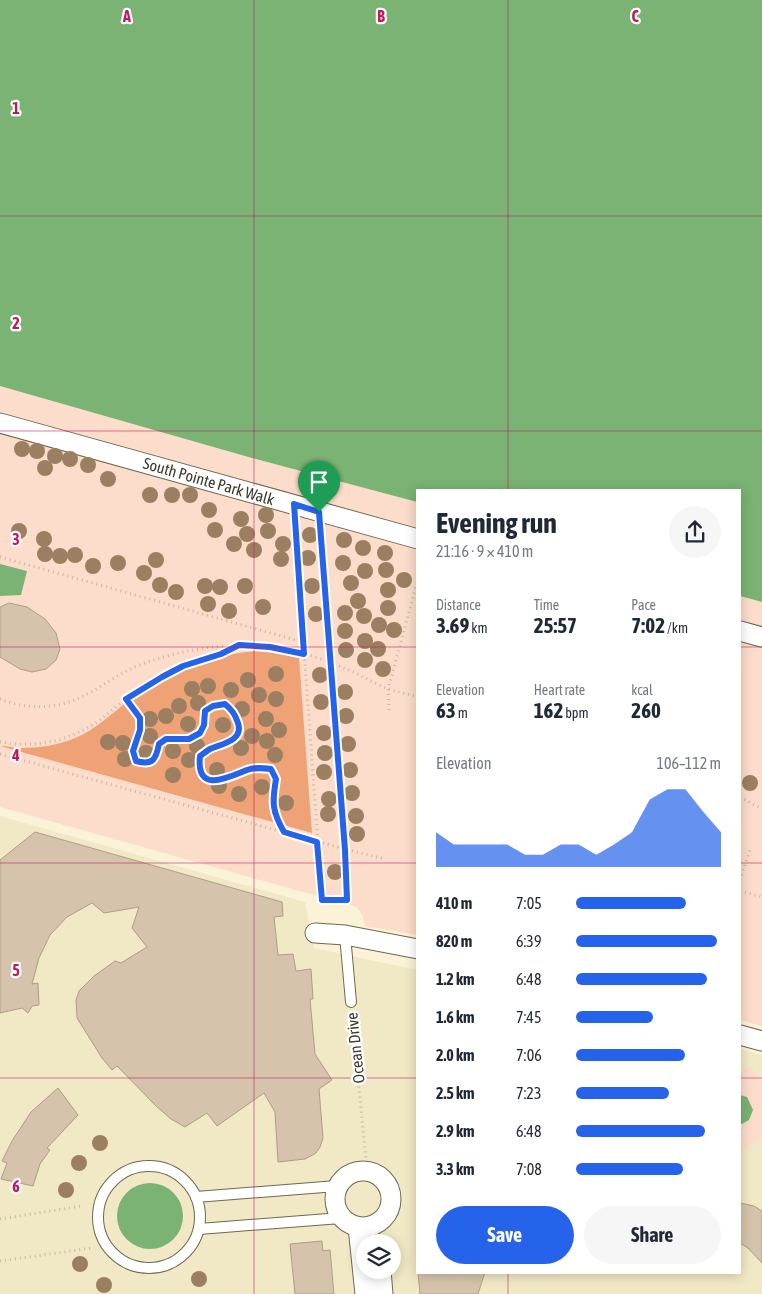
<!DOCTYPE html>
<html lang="en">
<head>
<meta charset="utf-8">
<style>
  body { margin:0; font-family:"Asap Condensed",sans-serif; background:#f6f6f7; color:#1f2937; height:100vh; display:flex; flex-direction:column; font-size:19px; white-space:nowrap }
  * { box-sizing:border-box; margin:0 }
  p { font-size:16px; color:#747a83 }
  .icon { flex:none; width:28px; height:28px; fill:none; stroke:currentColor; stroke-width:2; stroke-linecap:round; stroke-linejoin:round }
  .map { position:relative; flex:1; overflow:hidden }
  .details { position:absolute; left:416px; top:489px; width:325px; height:785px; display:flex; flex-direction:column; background:#fff; border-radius:0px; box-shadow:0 2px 12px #0003 }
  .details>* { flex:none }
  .buttons { position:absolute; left:356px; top:1234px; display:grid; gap:10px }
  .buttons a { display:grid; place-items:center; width:45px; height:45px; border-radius:50%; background:#fff; box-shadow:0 2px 12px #0003; font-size:25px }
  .pin { position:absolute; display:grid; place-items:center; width:42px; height:42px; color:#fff; margin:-51px -21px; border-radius:50% 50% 50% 0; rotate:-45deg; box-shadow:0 0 5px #0007 }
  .pin .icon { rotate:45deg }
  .round { display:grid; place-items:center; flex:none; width:52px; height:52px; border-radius:26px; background:#f6f6f7 }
  .headline { display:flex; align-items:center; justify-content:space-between; height:85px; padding:0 20px }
  h1 { font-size:28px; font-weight:700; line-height:38px }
  .stats { display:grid; grid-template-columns:repeat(3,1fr); gap:8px; height:85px; padding:5px 20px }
  .stats div { display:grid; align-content:center }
  .stats b { font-size:21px; font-weight:700 }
  .stats small { font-size:14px; font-weight:400 }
  .stats p { font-size:14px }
  .chart { height:140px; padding:10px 20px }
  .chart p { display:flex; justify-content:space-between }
  .chart svg { width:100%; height:90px; margin-top:5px; fill:#2563eb; opacity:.7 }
  .action { display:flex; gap:10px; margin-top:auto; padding:10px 20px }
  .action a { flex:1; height:58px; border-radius:30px; background:#2563eb; color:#fff; font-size:20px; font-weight:700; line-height:58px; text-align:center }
  .action a+a { background:#f6f6f7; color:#1f2937 }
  ul { padding:0 20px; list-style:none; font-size:16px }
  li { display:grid; grid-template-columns:80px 60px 1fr; align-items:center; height:38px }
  li i { height:12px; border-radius:6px; background:#2563eb }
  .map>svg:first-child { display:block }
  .built { fill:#f1e8c5; fill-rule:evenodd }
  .green { fill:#fcdcca }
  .forest { fill:#efa275 }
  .water { fill:#7ab373 }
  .building { fill:#d6c3ac; stroke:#af9d86 }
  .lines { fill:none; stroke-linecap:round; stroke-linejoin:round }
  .lane-casing { stroke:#6e684f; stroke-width:12 }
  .street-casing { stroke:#6e684f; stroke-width:21 }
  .path { stroke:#c0bba4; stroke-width:3; stroke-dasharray:1 4; stroke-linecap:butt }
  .lane { stroke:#fff; stroke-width:10 }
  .street { stroke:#fff; stroke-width:19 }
  .tree { fill:#9c7f61 }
  .route-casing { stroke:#fff; stroke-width:10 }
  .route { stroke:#2563eb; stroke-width:6 }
  .grid { fill:none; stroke:#c2185b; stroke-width:1; stroke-opacity:0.55 }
  .labels { text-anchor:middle; stroke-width:4.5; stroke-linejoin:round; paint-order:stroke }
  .street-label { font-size:16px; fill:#3c392e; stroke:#fff }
  .grid-label { font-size:16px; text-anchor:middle; font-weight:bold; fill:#c2185b; stroke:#fff; stroke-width:4.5; stroke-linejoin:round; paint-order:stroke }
</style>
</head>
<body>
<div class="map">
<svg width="762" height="1294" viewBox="0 0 762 1294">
  <rect width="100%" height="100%" fill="#faf3d7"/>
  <path class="built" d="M0,816L305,902L314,948L417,970L418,1272H740V1049L762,1055V1294H0ZM365,1242H392V1270H365Z"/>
  <g class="green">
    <polygon points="0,386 252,458 417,502 417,935 365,926 363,916 357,907 0,807"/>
    <polygon points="740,596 762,602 762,1026 740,1020"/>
    <polygon points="750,1067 760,1080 762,1080 762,1137 740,1152 740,1072"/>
  </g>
  <path class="forest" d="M255,651L282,654L299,658L312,833L0,746C7,746 15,748 22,748C39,748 59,745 75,738C95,730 111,714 128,701C165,674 209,655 255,651Z"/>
  <g class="water">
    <polygon points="0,0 762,0 762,602 740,596 740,490 418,490 417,502 252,458 0,386"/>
    <polygon points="0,564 27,571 21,595 0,596"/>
    <polygon points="740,1095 747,1097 753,1110 749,1120 740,1125"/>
    <circle cx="150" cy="1216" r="33"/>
  </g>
  <g class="building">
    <polygon points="9,603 27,607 45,619 56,633 60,649 56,660 46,669 32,672 20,669 0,657 0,607"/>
    <polygon points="35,832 282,902 283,916 274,917 278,955 293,954 296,971 311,969 313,999 310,999 315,1054 332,1080 319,1089 323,1138 320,1147 316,1153 305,1159 278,1162 275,1112 264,1093 217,1126 207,1113 185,1127 171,1119 156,1106 117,1066 112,1070 102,1058 77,1018 76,1000 79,991 94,976 115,961 121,963 147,947 132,928 139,907 104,913 92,903 67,917 50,935 39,958 32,984 38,983 39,1005 32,1006 28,1013 22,1008 0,1013 0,860"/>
    <polygon points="58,1088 78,1115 47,1148 50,1150 40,1164 33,1186 1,1179 7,1163 2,1161 12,1141 31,1112"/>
    <polygon points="740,1203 754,1206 762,1211 762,1263 748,1248 740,1243"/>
    <polygon points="322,1241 323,1251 330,1250 334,1294 295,1294 290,1244"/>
    <polygon points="418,1272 485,1272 478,1294 420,1294"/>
  </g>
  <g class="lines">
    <defs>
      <g id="lane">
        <polyline points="345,935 351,1002"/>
        <circle cx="149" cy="1217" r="51"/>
        <polyline points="196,1197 337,1186"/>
        <polyline points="199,1229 341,1218"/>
      </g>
      <g id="street">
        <polyline points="0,423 418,539"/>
        <polyline points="740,631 762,637"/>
        <polyline points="315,933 345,935 418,949"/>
        <polyline points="740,1035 762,1041"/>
        <circle cx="363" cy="1199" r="28"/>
        <polyline points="358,1227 365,1294"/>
        <polyline points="381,1270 383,1294"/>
      </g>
    </defs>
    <use href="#lane" class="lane-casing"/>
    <use href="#street" class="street-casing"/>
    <g class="path">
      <polyline points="295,525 322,900 347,900 345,849 321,533"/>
      <polyline points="0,557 303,642"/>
      <path d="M0,699C22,708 51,710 74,700C96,692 115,675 137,666C169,653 203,647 237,645C273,643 311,654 344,668C359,674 373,683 388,689C398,692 408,694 418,697"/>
      <path d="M126,699L140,718V730L133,751L136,761C153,766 156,759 159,743L166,739H189L200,733L204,725L205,711L213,706L225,704C232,710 235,714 238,723C244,741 220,744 210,749C206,751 203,754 200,756C196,794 227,778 247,770C255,767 263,768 271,769C280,785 272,786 273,801C274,813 278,822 284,832"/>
      <polyline points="389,710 388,689 418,579"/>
      <path d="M0,742C31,748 66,742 92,725C104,718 114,708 126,699C137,691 149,683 161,677C185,664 212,659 236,647"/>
      <polyline points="0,754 345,849 385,859"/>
      <polyline points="740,797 762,809"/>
      <polyline points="740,880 750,850"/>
      <polyline points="740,891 762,897"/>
      <polyline points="352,1017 366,1160"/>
      <polyline points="0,1219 82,1206"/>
      <polyline points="0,1261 92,1248"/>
    </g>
    <use href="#lane" class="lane"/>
    <use href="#street" class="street"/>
  </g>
  <g class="tree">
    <circle cx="22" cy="449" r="8"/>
    <circle cx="37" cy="451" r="8"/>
    <circle cx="55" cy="456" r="8"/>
    <circle cx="70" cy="459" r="8"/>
    <circle cx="88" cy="465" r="8"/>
    <circle cx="45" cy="468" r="8"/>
    <circle cx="108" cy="479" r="8"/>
    <circle cx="150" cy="495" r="8"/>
    <circle cx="172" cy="495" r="8"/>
    <circle cx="190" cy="495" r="8"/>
    <circle cx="209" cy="510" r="8"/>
    <circle cx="266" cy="515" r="8"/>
    <circle cx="241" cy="519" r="8"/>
    <circle cx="215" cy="530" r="8"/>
    <circle cx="19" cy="531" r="8"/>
    <circle cx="268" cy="531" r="8"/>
    <circle cx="247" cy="534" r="8"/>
    <circle cx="310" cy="535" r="8"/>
    <circle cx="44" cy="539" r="8"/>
    <circle cx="344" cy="540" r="8"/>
    <circle cx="234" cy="544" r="8"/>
    <circle cx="283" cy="544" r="8"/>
    <circle cx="363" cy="548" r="8"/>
    <circle cx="254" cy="550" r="8"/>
    <circle cx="385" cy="553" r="8"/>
    <circle cx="45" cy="554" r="8"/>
    <circle cx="75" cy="555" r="8"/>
    <circle cx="60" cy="556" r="8"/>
    <circle cx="308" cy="558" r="8"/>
    <circle cx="281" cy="559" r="8"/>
    <circle cx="156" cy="560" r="8"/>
    <circle cx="118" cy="563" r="8"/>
    <circle cx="343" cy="563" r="8"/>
    <circle cx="93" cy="566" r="8"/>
    <circle cx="386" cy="570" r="8"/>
    <circle cx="365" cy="571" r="8"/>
    <circle cx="144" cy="573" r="8"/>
    <circle cx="404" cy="580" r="8"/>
    <circle cx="351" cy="583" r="8"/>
    <circle cx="160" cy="585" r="8"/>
    <circle cx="205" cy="586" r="8"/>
    <circle cx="245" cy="586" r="8"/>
    <circle cx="312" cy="586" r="8"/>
    <circle cx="220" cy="587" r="8"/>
    <circle cx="388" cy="590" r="8"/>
    <circle cx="176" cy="592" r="8"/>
    <circle cx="358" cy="601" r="8"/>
    <circle cx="208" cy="604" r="8"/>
    <circle cx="263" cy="607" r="8"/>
    <circle cx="388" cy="608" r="8"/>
    <circle cx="229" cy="611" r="8"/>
    <circle cx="345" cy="613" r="8"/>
    <circle cx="316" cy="614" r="8"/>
    <circle cx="364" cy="616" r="8"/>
    <circle cx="379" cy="625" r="8"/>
    <circle cx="394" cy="630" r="8"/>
    <circle cx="345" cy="631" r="8"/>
    <circle cx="365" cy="641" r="8"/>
    <circle cx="378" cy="649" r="8"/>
    <circle cx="346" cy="650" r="8"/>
    <circle cx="365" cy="660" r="8"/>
    <circle cx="383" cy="669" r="8"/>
    <circle cx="276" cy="674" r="8"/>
    <circle cx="320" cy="675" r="8"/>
    <circle cx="248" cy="680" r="8"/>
    <circle cx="208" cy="686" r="8"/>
    <circle cx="192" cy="689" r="8"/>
    <circle cx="231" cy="690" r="8"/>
    <circle cx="345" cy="692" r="8"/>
    <circle cx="259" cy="695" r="8"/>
    <circle cx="276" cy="699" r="8"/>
    <circle cx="321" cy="702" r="8"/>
    <circle cx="198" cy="703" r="8"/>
    <circle cx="179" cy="706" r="8"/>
    <circle cx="242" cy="709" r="8"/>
    <circle cx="166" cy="716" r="8"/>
    <circle cx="346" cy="716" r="8"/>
    <circle cx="150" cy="719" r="8"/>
    <circle cx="266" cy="719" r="8"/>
    <circle cx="188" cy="724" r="8"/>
    <circle cx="223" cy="725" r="8"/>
    <circle cx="279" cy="730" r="8"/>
    <circle cx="324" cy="733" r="8"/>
    <circle cx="150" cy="736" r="8"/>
    <circle cx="252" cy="736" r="8"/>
    <circle cx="267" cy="741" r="8"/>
    <circle cx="108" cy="742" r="8"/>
    <circle cx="123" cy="743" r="8"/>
    <circle cx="348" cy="744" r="8"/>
    <circle cx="197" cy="746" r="8"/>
    <circle cx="241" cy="748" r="8"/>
    <circle cx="173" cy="751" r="8"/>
    <circle cx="146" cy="753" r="8"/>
    <circle cx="325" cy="753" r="8"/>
    <circle cx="275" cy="755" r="8"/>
    <circle cx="125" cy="759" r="8"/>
    <circle cx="189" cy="760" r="8"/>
    <circle cx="217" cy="770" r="8"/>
    <circle cx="350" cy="770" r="8"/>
    <circle cx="324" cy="772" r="8"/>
    <circle cx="173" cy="775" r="8"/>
    <circle cx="750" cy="783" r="8"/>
    <circle cx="219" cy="786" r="8"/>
    <circle cx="262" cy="787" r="8"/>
    <circle cx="352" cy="793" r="8"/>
    <circle cx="239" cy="794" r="8"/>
    <circle cx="329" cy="799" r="8"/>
    <circle cx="286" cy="803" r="8"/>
    <circle cx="328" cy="814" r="8"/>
    <circle cx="356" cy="816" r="8"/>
    <circle cx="357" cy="834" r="8"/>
    <circle cx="335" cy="872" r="8"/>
    <circle cx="100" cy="1143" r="8"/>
    <circle cx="79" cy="1163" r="8"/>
    <circle cx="66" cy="1190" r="8"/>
    <circle cx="80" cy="1264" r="8"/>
    <circle cx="199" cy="1279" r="8"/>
    <circle cx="104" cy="1285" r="8"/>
  </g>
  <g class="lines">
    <defs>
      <path id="route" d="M294,504L319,512L345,850L347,900H322L317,842L284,832C272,811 272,803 276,779L271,769C263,768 255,767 247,770C227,778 196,794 200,756C203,754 206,751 210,749C221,744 244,741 238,723C235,714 232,710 225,704L213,706L205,711L204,725L200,733L189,739H166L159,744C156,759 153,766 136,761L133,751L140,730V718L126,699L162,677L183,666L221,654L239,645L270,647L304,654Z"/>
    </defs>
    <use href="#route" class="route-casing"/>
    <use href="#route" class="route"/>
  </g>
  <path class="grid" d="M254,0V1294M508,0V490M0,216H762M0,431H762M0,647H418M740,647H762M0,863H418M740,863H762M0,1078H418M740,1078H762M508,1272V1294"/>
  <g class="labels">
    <g class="street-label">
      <text transform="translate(209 481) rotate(16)" y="6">South Pointe Park Walk</text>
      <text transform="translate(355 1048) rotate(-96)" y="6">Ocean Drive</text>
    </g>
  </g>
  <g class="grid-label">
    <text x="127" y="22">A</text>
    <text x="381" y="22">B</text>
    <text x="635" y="22">C</text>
    <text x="16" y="114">1</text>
    <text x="16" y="329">2</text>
    <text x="16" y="545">3</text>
    <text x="16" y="761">4</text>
    <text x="16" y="976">5</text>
    <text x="16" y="1192">6</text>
  </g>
</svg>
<div class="buttons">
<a><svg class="icon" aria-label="layers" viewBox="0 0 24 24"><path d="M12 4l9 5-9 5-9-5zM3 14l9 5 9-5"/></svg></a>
</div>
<div class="pin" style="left:319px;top:512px;background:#1e9e55"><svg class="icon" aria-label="arrive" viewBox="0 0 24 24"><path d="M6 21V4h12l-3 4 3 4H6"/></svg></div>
<section class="details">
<div class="headline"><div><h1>Evening run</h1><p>21:16 · 9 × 410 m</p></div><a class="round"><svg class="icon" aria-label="share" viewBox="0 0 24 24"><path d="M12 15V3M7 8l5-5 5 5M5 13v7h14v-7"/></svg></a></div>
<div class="stats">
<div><p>Distance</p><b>3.69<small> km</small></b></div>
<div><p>Time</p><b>25:57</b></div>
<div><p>Pace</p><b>7:02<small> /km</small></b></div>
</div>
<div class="stats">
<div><p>Elevation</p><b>63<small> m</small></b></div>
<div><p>Heart rate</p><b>162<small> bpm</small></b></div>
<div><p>kcal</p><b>260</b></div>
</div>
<div class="chart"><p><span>Elevation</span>106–112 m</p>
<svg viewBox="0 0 160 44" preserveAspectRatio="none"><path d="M0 44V27L10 33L20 33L30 33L40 33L50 38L60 38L70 33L80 33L90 38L100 33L110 27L120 11L130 6L140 6L150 17L160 27V44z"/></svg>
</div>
<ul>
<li><b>410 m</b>7:05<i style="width:76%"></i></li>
<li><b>820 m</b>6:39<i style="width:97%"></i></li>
<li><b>1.2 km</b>6:48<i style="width:90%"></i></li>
<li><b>1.6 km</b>7:45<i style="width:53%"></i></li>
<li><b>2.0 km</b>7:06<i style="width:75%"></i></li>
<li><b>2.5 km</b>7:23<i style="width:64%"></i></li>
<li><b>2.9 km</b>6:48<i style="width:89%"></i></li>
<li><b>3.3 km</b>7:08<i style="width:74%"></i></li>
</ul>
<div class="action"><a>Save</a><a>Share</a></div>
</section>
</div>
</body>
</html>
